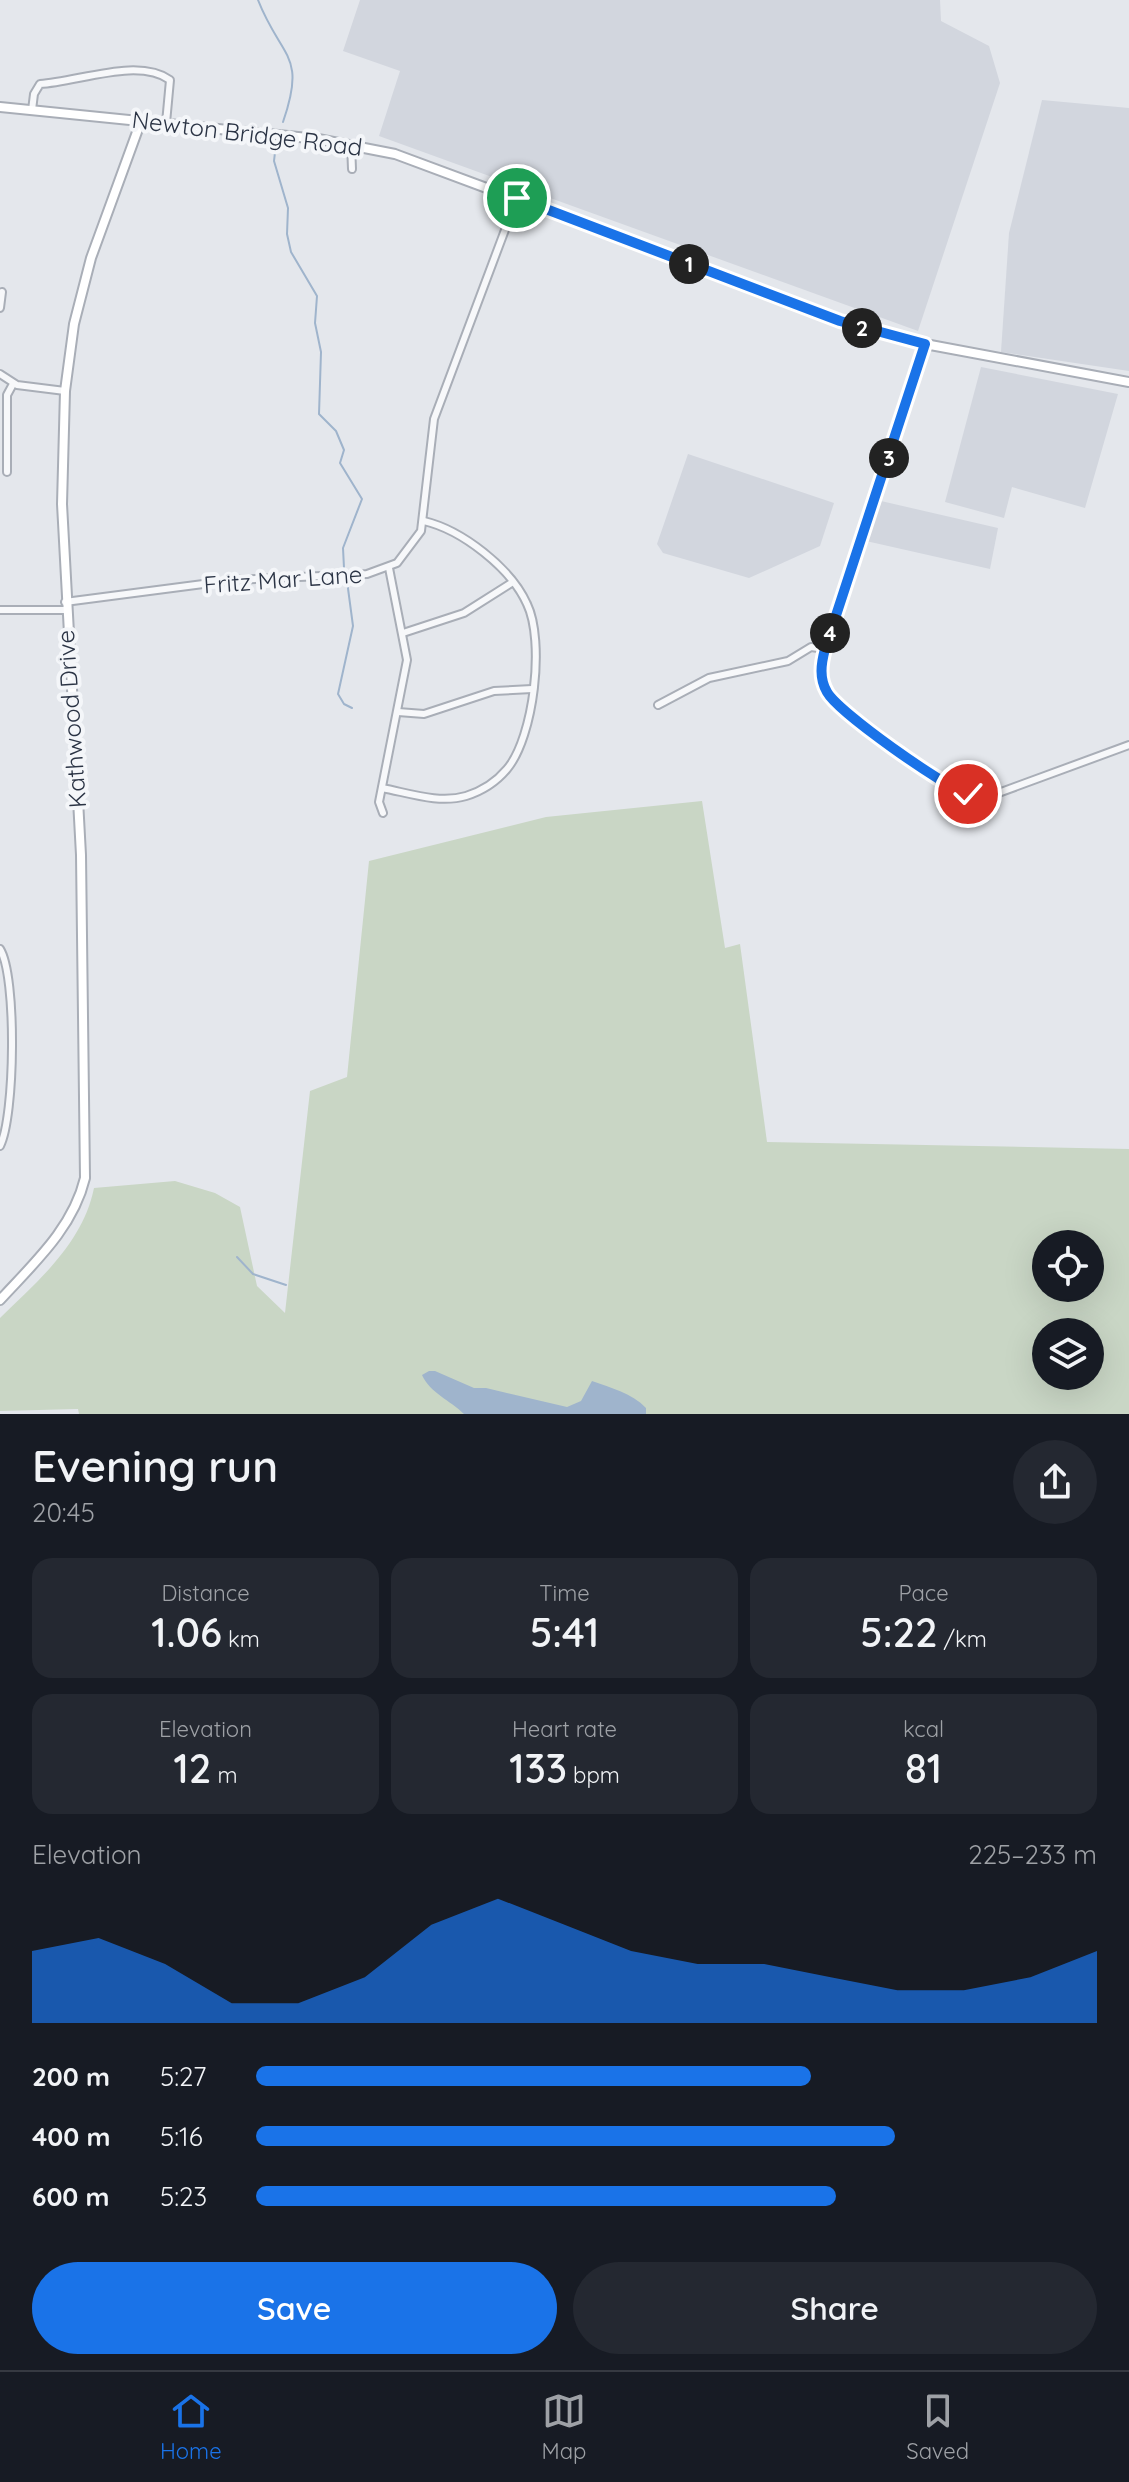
<!DOCTYPE html>
<html lang="en">
<head>
<meta charset="utf-8">
<style>
  body { margin:0; font-family:Quicksand,sans-serif; background:#242831; color:#f1f3f6; height:100vh; display:flex; flex-direction:column; font-size:30px; white-space:nowrap }
  * { box-sizing:border-box; margin:0 }
  p { font-size:26px; color:#9ea1a6 }
  .icon { flex:none; width:44px; height:44px; fill:none; stroke:currentColor; stroke-width:2; stroke-linecap:round; stroke-linejoin:round }
  .map { position:relative; height:1414px; overflow:hidden }
  .panel { display:flex; flex-direction:column; background:#171b24; flex:1 }
  .panel>* { flex:none }
  .buttons { position:absolute; left:1032px; top:1230px; display:grid; gap:16px }
  .buttons a { display:grid; place-items:center; width:72px; height:72px; border-radius:50%; background:#171b24; box-shadow:0 8px 32px #0002; font-size:40px }
  .pin { position:absolute; display:grid; place-items:center; width:68px; height:68px; color:#fff; margin:-34px; border:4px solid #fff; border-radius:50%; box-shadow:0 2px 8px #0007 }
  .km { position:absolute; width:40px; height:40px; margin:-20px; border-radius:50%; background:#222; color:#fff; font-size:22px; line-height:40px; text-align:center }
  .round { display:grid; place-items:center; flex:none; width:84px; height:84px; border-radius:42px; background:#242831 }
  .headline { display:flex; align-items:center; justify-content:space-between; height:136px; padding:0 32px }
  h1 { font-size:44px; font-weight:600; line-height:60px }
  .figures { display:grid; grid-template-columns:repeat(3,1fr); gap:12px; height:136px; padding:8px 32px }
  .figures div { display:grid; align-content:center; border-radius:20px; background:#242831; text-align:center }
  .figures b { font-size:40px; font-weight:600 }
  .figures small { font-size:22px; font-weight:400 }
  .figures p { font-size:22px }
  .chart { height:224px; padding:16px 32px }
  .chart p { display:flex; justify-content:space-between }
  .chart svg { width:100%; height:144px; margin-top:8px; fill:#1a73e8; opacity:.7 }
  .action { display:flex; gap:16px; margin-top:auto; padding:16px 32px }
  .action a { flex:1; height:92px; border-radius:48px; background:#1a73e8; color:#fff; font-size:32px; font-weight:600; line-height:92px; text-align:center }
  .action a+a { background:#242831; color:#f1f3f6 }
  ul { padding:0 32px; list-style:none; font-size:26px }
  li { display:grid; grid-template-columns:128px 96px 1fr; align-items:center; height:60px }
  li i { height:20px; border-radius:10px; background:#1a73e8 }
  .dock { display:flex; justify-content:space-around; align-items:center; height:112px; border-top:2px solid #363941; background:#171b24; font-size:22px; color:#9ea1a6 }
  .dock a { display:grid; justify-items:center; gap:4px }
  .dock .active { color:#1a73e8 }
  .map>svg:first-child { display:block }
  .built { fill:#d2d6de }
  .green { fill:#c9d6c5; fill-rule:evenodd }
  .water { fill:#9fb4cc }
  .lines { fill:none; stroke-linecap:round; stroke-linejoin:round }
  .stream { stroke:#9fb4cc; stroke-width:2 }
  .street-casing { stroke:#a9aeb7; stroke-width:10 }
  .secondary-casing { stroke:#a9aeb7; stroke-width:12 }
  .street { stroke:#f7f8fa; stroke-width:6 }
  .secondary { stroke:#fff; stroke-width:8 }
  .route-casing { stroke:#fff; stroke-width:16 }
  .route { stroke:#1a73e8; stroke-width:10 }
  .labels { text-anchor:middle; stroke-width:8; stroke-linejoin:round; paint-order:stroke }
  .street-label { font-size:24px; fill:#2b3445; stroke:#f4f6f9 }
</style>
</head>
<body>
<div class="map">
<svg width="1129" height="1414" viewBox="0 0 1129 1414">
  <rect width="100%" height="100%" fill="#e4e7ec"/>
  <g class="built">
    <polygon points="360,0 940,0 941,21 989,46 1000,83 918,331 379,136 400,71 343,51"/>
    <polygon points="1042,100 1129,108 1129,371 1001,352 1009,233"/>
    <polygon points="981,367 1118,394 1085,508 1012,487 1004,518 945,502"/>
    <polygon points="688,454 834,503 820,546 749,578 663,553 657,544"/>
    <polygon points="881,501 998,528 990,569 866,541"/>
  </g>
  <path class="green" d="M702,801L725,948L740,944L767,1142L1129,1149V1414H79L78,1409L0,1411V1318C38,1281 83,1243 94,1188L175,1181L215,1193L240,1207L257,1286L285,1313L310,1091L347,1077L369,861L546,817ZM1046,1244H1090V1288H1046ZM1046,1332H1090V1376H1046Z"/>
  <path class="water" d="M429,1371H435L474,1388H486L567,1407L581,1401L592,1381C611,1388 632,1393 646,1408V1414H464C450,1400 430,1393 422,1375Z"/>
  <g class="lines">
    <g class="stream">
      <path d="M258,0C281,59 307,53 283,122"/>
      <polyline points="276,144 274,161 288,208 287,234 291,252 317,296 315,323 321,352 319,414 336,431 344,450 340,463 362,499 343,548 344,568"/>
      <polyline points="347,581 353,626 338,694 344,704 352,708"/>
      <polyline points="237,1257 253,1274 286,1285"/>
    </g>
    <defs>
      <g id="street">
        <path d="M32,110L34,94L40,84C78,82 138,57 170,80L166,123"/>
        <polyline points="351,144 352,169"/>
        <polyline points="0,308 2,292"/>
        <path d="M925,344L825,649C821,664 819,678 827,692C843,720 922,767 951,787L968,794L993,795L1129,745"/>
        <polyline points="0,374 17,385 65,391"/>
        <polyline points="7,472 7,395 13,384"/>
        <polyline points="65,602 234,580 367,574 397,563 421,531 434,419 517,198"/>
        <polyline points="0,610 65,610"/>
        <polyline points="403,633 464,613 513,582"/>
        <polyline points="658,705 709,678 788,661 811,647 825,649"/>
        <polyline points="398,712 424,714 494,691 532,689"/>
        <path d="M382,788C409,793 439,804 466,796C482,791 497,781 507,769C534,737 545,641 527,604C511,568 462,530 424,521"/>
        <polyline points="383,813 379,802 407,660 389,568"/>
        <path d="M0,949C17,976 15,1117 0,1146"/>
      </g>
      <g id="secondary">
        <polyline points="0,107 318,139 395,154 866,329 925,344 1129,382"/>
        <path d="M0,1300C34,1263 73,1228 85,1178L81,855L62,504L65,391L74,324L91,258L141,121"/>
      </g>
    </defs>
    <use href="#street" class="street-casing"/>
    <use href="#secondary" class="secondary-casing"/>
    <use href="#street" class="street"/>
    <use href="#secondary" class="secondary"/>
  </g>
  <g class="lines">
    <defs>
      <path id="route" d="M517,198L840,321L925,344L825,649C821,664 819,678 827,692C838,712 944,787 968,794"/>
    </defs>
    <use href="#route" class="route-casing"/>
    <use href="#route" class="route"/>
  </g>
  <g class="labels">
    <g class="street-label">
      <text transform="translate(247 134) rotate(7)" y="8">Newton Bridge Road</text>
      <text transform="translate(283 580) rotate(-4)" y="8">Fritz Mar Lane</text>
      <text transform="translate(72 719) rotate(-94)" y="8">Kathwood Drive</text>
    </g>
  </g>
</svg>
<div class="buttons">
<a><svg class="icon" aria-label="locate" viewBox="0 0 24 24"><circle cx="12" cy="12" r="6"/><path d="M12 2v4M12 18v4M2 12h4M18 12h4"/></svg></a>
<a><svg class="icon" aria-label="layers" viewBox="0 0 24 24"><path d="M12 4l9 5-9 5-9-5zM3 14l9 5 9-5"/></svg></a>
</div>
<div class="pin" style="left:517px;top:198px;background:#1e9e55"><svg class="icon" aria-label="arrive" viewBox="0 0 24 24"><path d="M6 21V4h12l-3 4 3 4H6"/></svg></div>
<div class="pin" style="left:968px;top:794px;background:#d93025"><svg class="icon" aria-label="check" viewBox="0 0 24 24"><path d="M5 12l5 5 9-10"/></svg></div>
<b class="km" style="left:689px;top:264px">1</b>
<b class="km" style="left:862px;top:328px">2</b>
<b class="km" style="left:889px;top:458px">3</b>
<b class="km" style="left:830px;top:633px">4</b>
</div>
<section class="panel">
<div class="headline"><div><h1>Evening run</h1><p>20:45</p></div><a class="round"><svg class="icon" aria-label="share" viewBox="0 0 24 24"><path d="M12 15V3M7 8l5-5 5 5M5 13v7h14v-7"/></svg></a></div>
<div class="figures">
<div><p>Distance</p><b>1.06<small> km</small></b></div>
<div><p>Time</p><b>5:41</b></div>
<div><p>Pace</p><b>5:22<small> /km</small></b></div>
</div>
<div class="figures">
<div><p>Elevation</p><b>12<small> m</small></b></div>
<div><p>Heart rate</p><b>133<small> bpm</small></b></div>
<div><p>kcal</p><b>81</b></div>
</div>
<div class="chart"><p><span>Elevation</span>225–233 m</p>
<svg viewBox="0 0 160 44" preserveAspectRatio="none"><path d="M0 44V22L10 18L20 26L30 38L40 38L50 30L60 14L70 6L80 14L90 22L100 26L110 26L120 30L130 34L140 34L150 30L160 22V44z"/></svg>
</div>
<ul>
<li><b>200 m</b>5:27<i style="width:66%"></i></li>
<li><b>400 m</b>5:16<i style="width:76%"></i></li>
<li><b>600 m</b>5:23<i style="width:69%"></i></li>
</ul>
<div class="action"><a>Save</a><a>Share</a></div>
</section>
<nav class="dock">
<a class="active"><svg class="icon" aria-label="home" viewBox="0 0 24 24"><path d="M3 11l9-7 9 7M6 9v11h12V9"/></svg>Home</a>
<a><svg class="icon" aria-label="map" viewBox="0 0 24 24"><path d="M3 6l6-2 6 2 6-2v14l-6 2-6-2-6 2zM9 4v14M15 6v14"/></svg>Map</a>
<a><svg class="icon" aria-label="saved" viewBox="0 0 24 24"><path d="M7 4h10v16l-5-4-5 4z"/></svg>Saved</a>
</nav>
</body>
</html>
